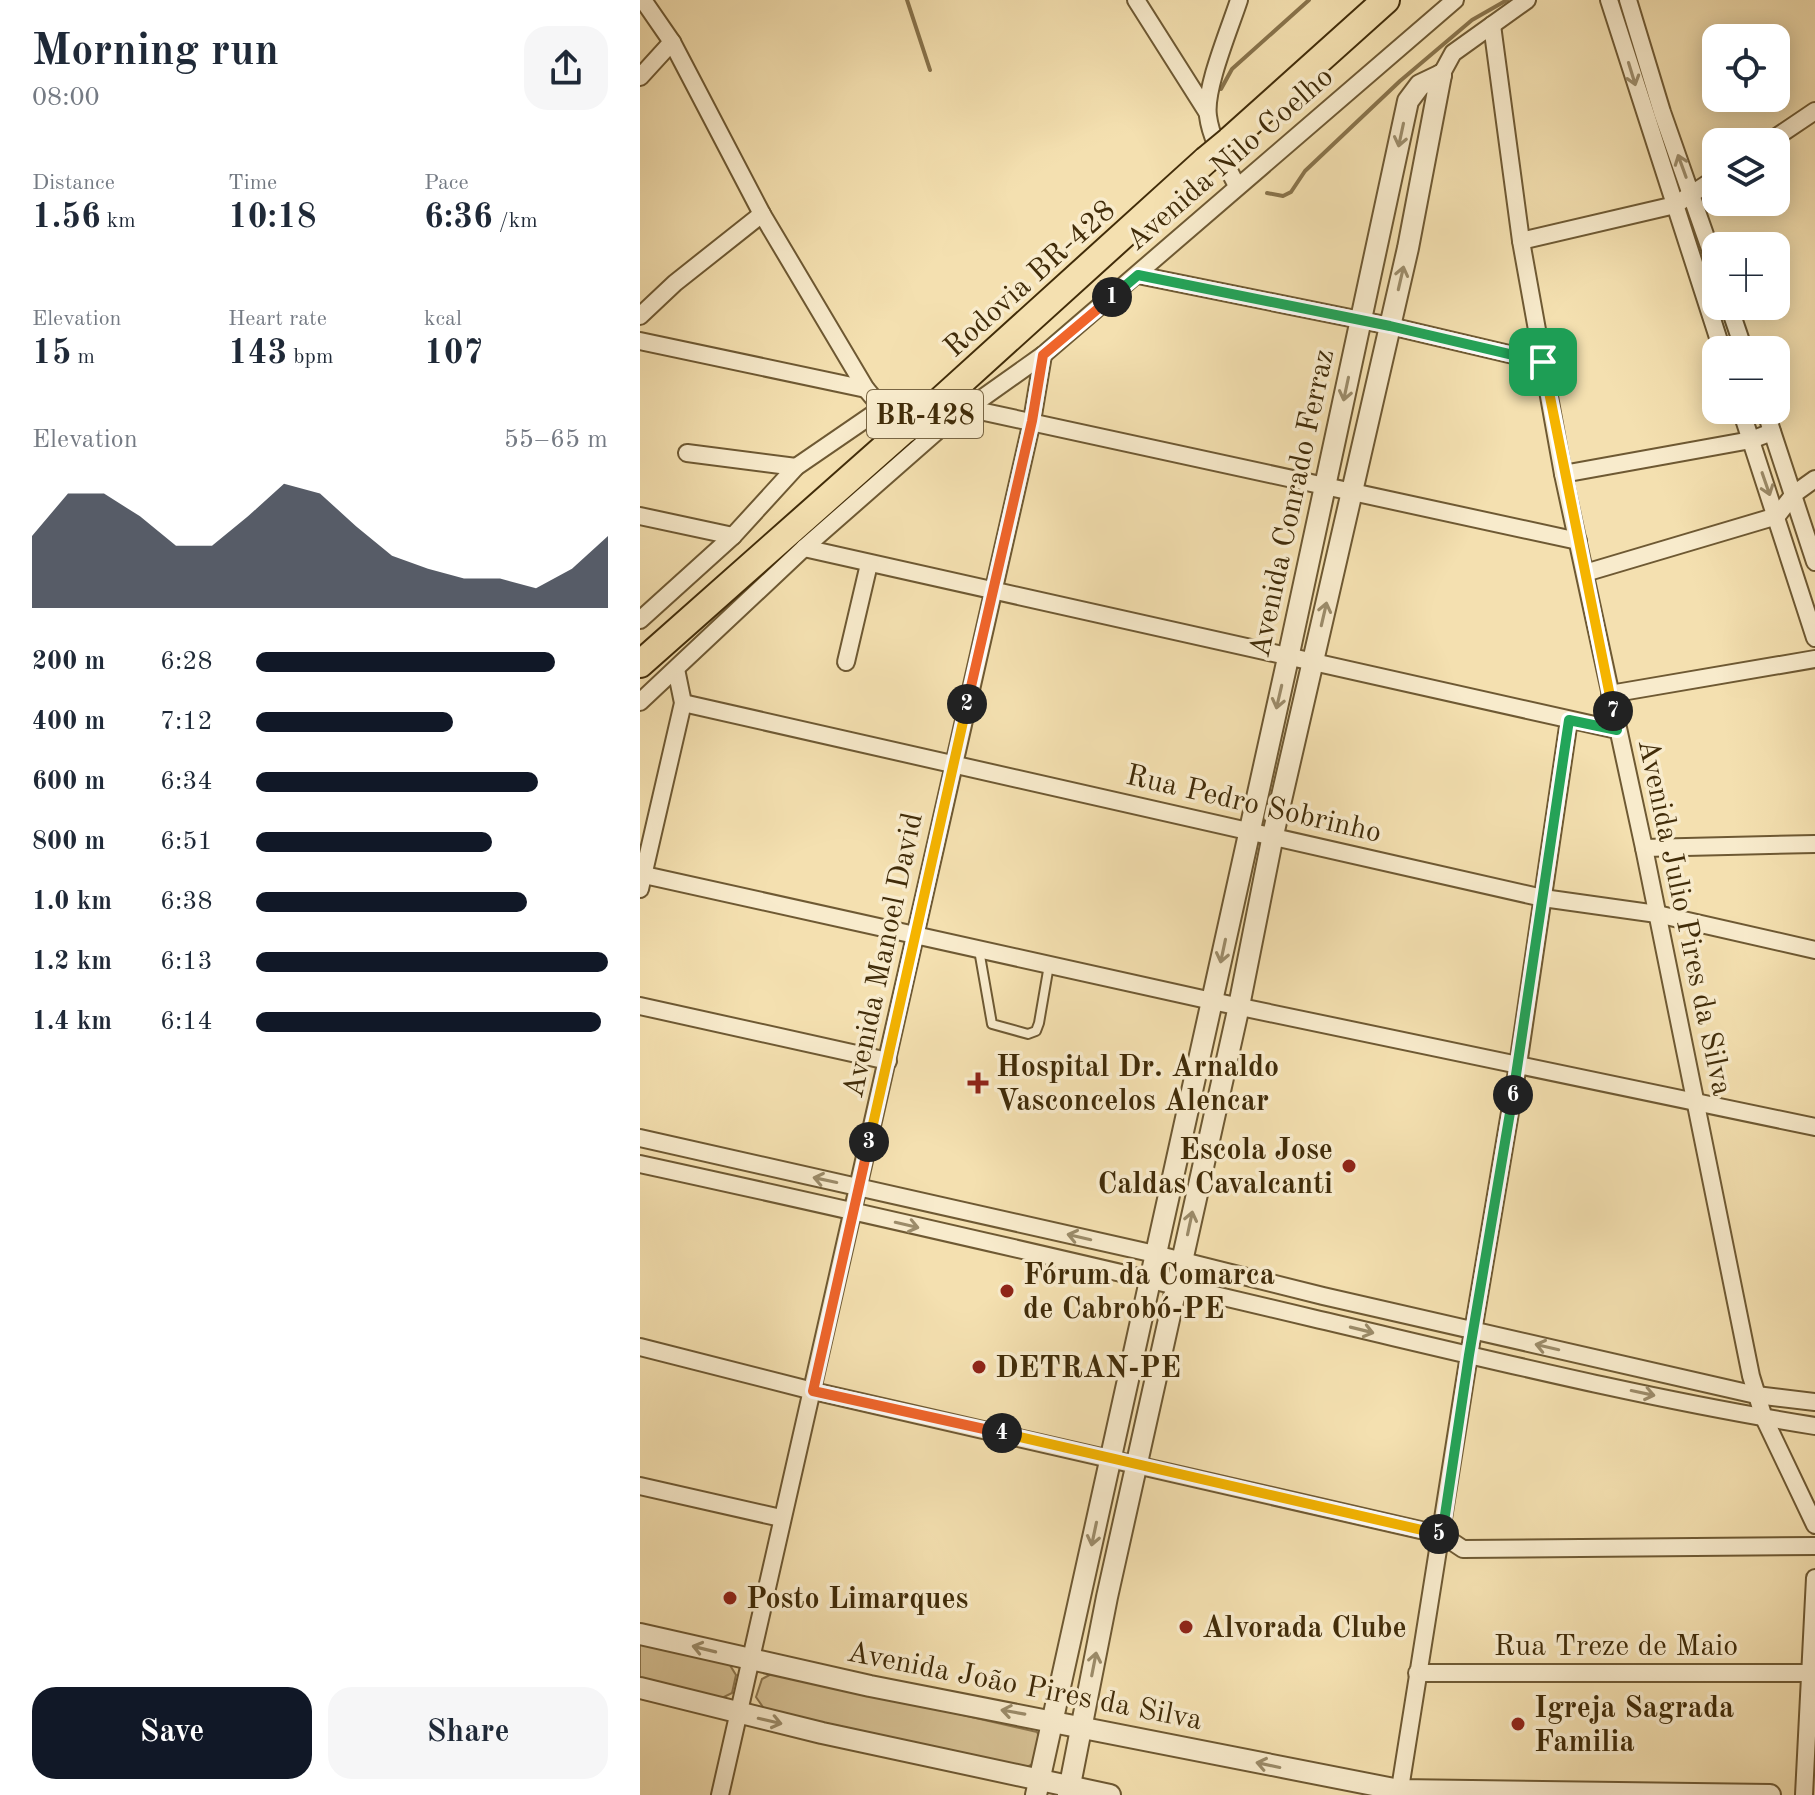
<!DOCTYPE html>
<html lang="en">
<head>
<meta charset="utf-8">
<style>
  body { margin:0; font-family:"Old Standard TT",serif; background:#f6f6f7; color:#1f2937; height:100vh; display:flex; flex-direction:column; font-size:30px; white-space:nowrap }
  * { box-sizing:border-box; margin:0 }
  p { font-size:26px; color:#747a83 }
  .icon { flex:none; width:44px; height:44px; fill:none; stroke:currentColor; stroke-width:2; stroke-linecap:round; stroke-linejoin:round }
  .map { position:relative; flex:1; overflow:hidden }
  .side { display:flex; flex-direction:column; background:#fff; width:640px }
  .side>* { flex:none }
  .fabs { position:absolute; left:1062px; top:24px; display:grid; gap:16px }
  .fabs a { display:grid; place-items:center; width:88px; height:88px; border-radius:16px; background:#fff; box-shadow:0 4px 20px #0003; font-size:40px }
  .pin { position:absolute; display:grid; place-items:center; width:68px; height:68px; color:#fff; margin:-34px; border-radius:16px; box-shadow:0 4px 12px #0006 }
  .km { position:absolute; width:40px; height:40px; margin:-20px; border-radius:50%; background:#222; color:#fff; font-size:22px; line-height:40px; text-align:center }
  .round { display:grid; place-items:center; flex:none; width:84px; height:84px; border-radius:24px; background:#f6f6f7 }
  .overview { display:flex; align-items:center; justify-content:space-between; height:136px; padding:0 32px }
  h1 { font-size:44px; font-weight:600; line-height:60px }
  .figures { display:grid; grid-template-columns:repeat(3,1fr); gap:12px; height:136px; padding:8px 32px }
  .figures div { display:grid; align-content:center }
  .figures b { font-size:34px; font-weight:600 }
  .figures small { font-size:22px; font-weight:400 }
  .figures p { font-size:22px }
  .chart { height:224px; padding:16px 32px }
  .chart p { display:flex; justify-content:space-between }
  .chart svg { width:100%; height:144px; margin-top:8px; fill:#111827; opacity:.7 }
  .cta { display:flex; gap:16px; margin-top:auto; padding:16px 32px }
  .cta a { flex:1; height:92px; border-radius:24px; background:#111827; color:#fff; font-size:32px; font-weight:600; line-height:92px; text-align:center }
  .cta a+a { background:#f6f6f7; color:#1f2937 }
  ul { padding:0 32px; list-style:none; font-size:26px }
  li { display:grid; grid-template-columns:128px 96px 1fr; align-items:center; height:60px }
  li i { height:20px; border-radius:10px; background:#111827 }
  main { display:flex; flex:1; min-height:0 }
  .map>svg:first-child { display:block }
  .green { fill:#d6c194; stroke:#8c764e; stroke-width:2 }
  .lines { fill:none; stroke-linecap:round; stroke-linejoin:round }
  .stream { stroke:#88734b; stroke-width:4 }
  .service-casing { stroke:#6e5933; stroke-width:12 }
  .minor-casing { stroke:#6e5933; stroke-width:20 }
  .tertiary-casing { stroke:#6e5933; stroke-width:24 }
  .trunk-casing { stroke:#412c09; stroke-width:30 }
  .service { stroke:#f8ebcc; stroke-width:8 }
  .minor { stroke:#f8ebcc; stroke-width:16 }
  .tertiary { stroke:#f8ebcc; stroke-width:20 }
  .trunk { stroke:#f4e0b0; stroke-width:26 }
  .trunk-bridge-casing { stroke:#412c09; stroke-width:30; stroke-linecap:butt }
  .trunk-bridge { stroke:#f4e0b0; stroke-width:26 }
  .oneway { stroke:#9c8c6a }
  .split-1-casing { stroke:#fff; stroke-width:16 }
  .split-2-casing { stroke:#fff; stroke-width:16 }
  .split-3-casing { stroke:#fff; stroke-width:16 }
  .split-4-casing { stroke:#fff; stroke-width:16 }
  .split-5-casing { stroke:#fff; stroke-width:16 }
  .split-6-casing { stroke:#fff; stroke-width:16 }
  .split-7-casing { stroke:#fff; stroke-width:16 }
  .split-8-casing { stroke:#fff; stroke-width:16 }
  .split-1 { stroke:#22a559; stroke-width:10 }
  .split-2 { stroke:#f0652b; stroke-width:10 }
  .split-3 { stroke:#f5b400; stroke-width:10 }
  .split-4 { stroke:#f0652b; stroke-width:10 }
  .split-5 { stroke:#f5b400; stroke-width:10 }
  .split-6 { stroke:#22a559; stroke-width:10 }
  .split-7 { stroke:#22a559; stroke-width:10 }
  .split-8 { stroke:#f5b400; stroke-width:10 }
  .poi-dot { fill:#8f2418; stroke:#f8ebcc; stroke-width:3 }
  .labels { text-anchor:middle; stroke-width:7; stroke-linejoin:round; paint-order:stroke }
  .shield { fill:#f8ebcc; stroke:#786544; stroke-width:2 }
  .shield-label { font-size:28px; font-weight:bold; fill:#412c09 }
  .street-label { font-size:30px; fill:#412c09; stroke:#f8ebcc }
  .poi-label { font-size:30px; font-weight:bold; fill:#412c09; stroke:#f8ebcc; text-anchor:start }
</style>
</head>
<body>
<main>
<section class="side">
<div class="overview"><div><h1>Morning run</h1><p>08:00</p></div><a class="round"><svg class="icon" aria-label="share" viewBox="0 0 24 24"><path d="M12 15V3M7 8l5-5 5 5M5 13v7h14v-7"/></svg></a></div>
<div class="figures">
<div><p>Distance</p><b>1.56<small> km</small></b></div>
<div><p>Time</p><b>10:18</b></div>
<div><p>Pace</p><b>6:36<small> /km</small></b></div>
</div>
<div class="figures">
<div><p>Elevation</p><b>15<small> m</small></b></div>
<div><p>Heart rate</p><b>143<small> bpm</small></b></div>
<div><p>kcal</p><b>107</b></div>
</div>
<div class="chart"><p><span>Elevation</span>55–65 m</p>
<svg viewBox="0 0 160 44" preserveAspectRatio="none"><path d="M0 44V22L10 9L20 9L30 16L40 25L50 25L60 16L70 6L80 9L90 19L100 28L110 32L120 35L130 35L140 38L150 32L160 22V44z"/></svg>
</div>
<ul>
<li><b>200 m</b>6:28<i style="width:85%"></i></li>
<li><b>400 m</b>7:12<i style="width:56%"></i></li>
<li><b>600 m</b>6:34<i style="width:80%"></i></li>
<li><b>800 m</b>6:51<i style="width:67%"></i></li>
<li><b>1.0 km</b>6:38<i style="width:77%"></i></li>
<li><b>1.2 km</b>6:13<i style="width:100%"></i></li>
<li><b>1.4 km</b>6:14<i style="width:98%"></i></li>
</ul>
<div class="cta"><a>Save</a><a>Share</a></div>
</section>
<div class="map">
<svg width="1175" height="1795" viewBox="0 0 1175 1795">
  <rect width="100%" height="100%" fill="#f4e0b0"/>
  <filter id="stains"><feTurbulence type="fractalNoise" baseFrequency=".0025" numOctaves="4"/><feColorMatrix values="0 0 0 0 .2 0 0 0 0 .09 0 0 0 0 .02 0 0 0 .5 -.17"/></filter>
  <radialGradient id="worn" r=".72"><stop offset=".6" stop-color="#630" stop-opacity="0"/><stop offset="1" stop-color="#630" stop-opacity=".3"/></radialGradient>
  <g class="green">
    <polygon points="0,1642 88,1662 96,1675 92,1693 78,1700 0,1681"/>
    <polygon points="135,1672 397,1732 402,1742 397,1761 387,1767 125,1710 116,1697 122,1679"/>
  </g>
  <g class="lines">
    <g class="stream">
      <polyline points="267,0 290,70"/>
      <polyline points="581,89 592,69 669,0"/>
      <polyline points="627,193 643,196 651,192 665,171 760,81 832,20 867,0"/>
    </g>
    <defs>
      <polyline id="service" points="339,950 352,1024 388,1034 396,1031 399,1023 409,965"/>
      <g id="minor">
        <polyline points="3,0 32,42 122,214 226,389 262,432"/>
        <polyline points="496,0 567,112"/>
        <polyline points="969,0 1082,350"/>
        <polyline points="988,0 1022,112 1076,266"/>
        <polyline points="852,25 881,241 923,474 1004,848 1111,1376 1124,1418 1175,1525"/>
        <polyline points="801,75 813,53 887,0"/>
        <polyline points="0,77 32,42"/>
        <polyline points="1129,142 1175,111"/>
        <path d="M597,186C586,164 571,140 568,116C564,89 590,28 599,0"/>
        <polyline points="881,241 1035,205 1076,178"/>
        <polyline points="498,275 750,326 903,362"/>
        <polyline points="1089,306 1104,350"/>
        <polyline points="0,316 35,283 122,214"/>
        <polyline points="0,341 226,389"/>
        <polyline points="326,408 938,541"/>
        <polyline points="1101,410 1175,638"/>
        <polyline points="1125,410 1175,562"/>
        <polyline points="47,453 156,467"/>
        <polyline points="923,474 1111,440 1132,432"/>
        <polyline points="0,516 93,536"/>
        <polyline points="164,548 977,730"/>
        <polyline points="945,573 1137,516 1154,494 1175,479"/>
        <polyline points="0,620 93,536 156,467 242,408"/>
        <polyline points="206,662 229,564"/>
        <polyline points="970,694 1175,659"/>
        <polyline points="0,702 164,548 303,426 403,355 815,0"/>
        <polyline points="43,703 903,898 1017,914 1175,950"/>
        <polyline points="1004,848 1175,844"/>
        <polyline points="0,874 572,1001 1175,1127"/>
        <polyline points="0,889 43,703 36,669"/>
        <polyline points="0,1006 248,1061"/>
        <polyline points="0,1138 515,1254 683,1296 1116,1395 1175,1402"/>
        <path d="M0,1164C225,1213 449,1265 672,1318C839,1357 1006,1399 1175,1426"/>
        <polyline points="0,1347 173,1391 802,1535 823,1549 1175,1546"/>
        <polyline points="0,1486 141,1518"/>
        <polyline points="777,1673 1175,1673"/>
        <polyline points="80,1795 392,421 403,355"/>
        <polyline points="759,1795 829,1355 878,1065 929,720"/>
        <polyline points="1164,1795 1175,1578"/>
      </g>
      <g id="tertiary">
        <polyline points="0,1634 230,1686 759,1790 1130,1795"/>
        <polyline points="0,1688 182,1733 470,1795"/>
        <polyline points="396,1795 648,658 768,101 780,85 801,75"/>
        <polyline points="428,1795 467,1597 599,1006 633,835 768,248 801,75"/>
      </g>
      <g id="trunk">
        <polyline points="589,141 746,0"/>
        <polyline points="0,664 262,432 279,420 566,160"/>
      </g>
    </defs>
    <use href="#service" class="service-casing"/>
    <use href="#minor" class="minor-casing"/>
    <use href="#tertiary" class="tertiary-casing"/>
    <use href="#trunk" class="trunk-casing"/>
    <use href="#service" class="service"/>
    <use href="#minor" class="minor"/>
    <use href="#tertiary" class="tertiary"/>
    <use href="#trunk" class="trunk"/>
    <defs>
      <polyline id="trunk-bridge" points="566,160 589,141"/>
    </defs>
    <use href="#trunk-bridge" class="trunk-bridge-casing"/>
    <use href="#trunk-bridge" class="trunk-bridge"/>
  </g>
  <defs><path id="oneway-shaft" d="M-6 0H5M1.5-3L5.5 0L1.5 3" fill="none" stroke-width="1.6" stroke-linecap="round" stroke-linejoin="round" transform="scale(2)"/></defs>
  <g class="oneway">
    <use href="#oneway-shaft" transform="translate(992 74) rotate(73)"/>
    <use href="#oneway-shaft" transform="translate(761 135) rotate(102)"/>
    <use href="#oneway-shaft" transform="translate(1042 166) rotate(-110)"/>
    <use href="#oneway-shaft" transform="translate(761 278) rotate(-77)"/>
    <use href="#oneway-shaft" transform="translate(706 389) rotate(102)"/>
    <use href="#oneway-shaft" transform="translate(1126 484) rotate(71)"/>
    <use href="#oneway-shaft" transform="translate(684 614) rotate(-77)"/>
    <use href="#oneway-shaft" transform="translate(639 697) rotate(103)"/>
    <use href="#oneway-shaft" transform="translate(583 951) rotate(102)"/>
    <use href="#oneway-shaft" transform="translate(185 1180) rotate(-168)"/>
    <use href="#oneway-shaft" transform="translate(550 1223) rotate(-78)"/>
    <use href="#oneway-shaft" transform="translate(267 1225) rotate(13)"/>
    <use href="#oneway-shaft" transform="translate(439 1237) rotate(-167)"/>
    <use href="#oneway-shaft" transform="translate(722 1330) rotate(14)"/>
    <use href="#oneway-shaft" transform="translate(907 1347) rotate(-167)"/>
    <use href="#oneway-shaft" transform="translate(1003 1393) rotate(12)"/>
    <use href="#oneway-shaft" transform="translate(454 1534) rotate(102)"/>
    <use href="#oneway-shaft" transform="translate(64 1649) rotate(-166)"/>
    <use href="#oneway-shaft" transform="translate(454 1664) rotate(-79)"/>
    <use href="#oneway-shaft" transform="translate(373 1712) rotate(-170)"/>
    <use href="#oneway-shaft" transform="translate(130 1721) rotate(13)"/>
    <use href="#oneway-shaft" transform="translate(628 1765) rotate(-168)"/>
  </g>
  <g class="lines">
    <defs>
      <polyline id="split-1" points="472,297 498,275 750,326 903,362"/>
      <polyline id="split-2" points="327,704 392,421 403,355 472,297"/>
      <polyline id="split-3" points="229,1142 327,704"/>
      <polyline id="split-4" points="229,1142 173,1391 362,1433"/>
      <polyline id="split-5" points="362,1433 799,1534"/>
      <polyline id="split-6" points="799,1534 802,1535 829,1355 873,1095"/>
      <polyline id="split-7" points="873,1095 929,720 977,730 973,711"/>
      <polyline id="split-8" points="903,362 973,711"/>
    </defs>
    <use href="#split-1" class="split-1-casing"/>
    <use href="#split-2" class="split-2-casing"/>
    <use href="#split-3" class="split-3-casing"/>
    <use href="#split-4" class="split-4-casing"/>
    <use href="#split-5" class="split-5-casing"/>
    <use href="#split-6" class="split-6-casing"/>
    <use href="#split-7" class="split-7-casing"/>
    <use href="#split-8" class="split-8-casing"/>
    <use href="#split-1" class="split-1"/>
    <use href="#split-2" class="split-2"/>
    <use href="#split-3" class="split-3"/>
    <use href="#split-4" class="split-4"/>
    <use href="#split-5" class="split-5"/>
    <use href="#split-6" class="split-6"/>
    <use href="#split-7" class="split-7"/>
    <use href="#split-8" class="split-8"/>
  </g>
  <g class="poi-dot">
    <path d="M334 1071h8v8h8v8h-8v8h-8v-8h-8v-8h8z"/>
    <circle cx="709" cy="1166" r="8"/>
    <circle cx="367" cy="1291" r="8"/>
    <circle cx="339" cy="1367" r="8"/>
    <circle cx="90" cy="1598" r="8"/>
    <circle cx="546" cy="1627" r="8"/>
    <circle cx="878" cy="1724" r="8"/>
  </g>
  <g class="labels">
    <rect class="shield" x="227" y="390" width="116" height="48" rx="6"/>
    <g class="shield-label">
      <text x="285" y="424">BR-428</text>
    </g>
    <g class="street-label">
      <text transform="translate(589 158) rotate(-41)" y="10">Avenida Nilo Coelho</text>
      <text transform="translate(389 278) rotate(-42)" y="10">Rodovia BR-428</text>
      <text transform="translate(651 503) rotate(-78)" y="10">Avenida Conrado Ferraz</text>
      <text transform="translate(614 803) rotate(13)" y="10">Rua Pedro Sobrinho</text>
      <text transform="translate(1046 917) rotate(78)" y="10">Avenida Julio Pires da Silva</text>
      <text transform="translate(242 955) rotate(-78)" y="10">Avenida Manoel David</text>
      <text x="976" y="1655">Rua Treze de Maio</text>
      <text transform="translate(385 1685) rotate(11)" y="10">Avenida João Pires da Silva</text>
    </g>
    <g class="poi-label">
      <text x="356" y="1076">Hospital Dr. Arnaldo<tspan x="356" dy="34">Vasconcelos Alencar</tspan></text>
      <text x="693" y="1159" text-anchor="end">Escola Jose<tspan x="693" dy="34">Caldas Cavalcanti</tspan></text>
      <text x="383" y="1284">Fórum da Comarca<tspan x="383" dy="34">de Cabrobó-PE</tspan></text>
      <text x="355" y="1377">DETRAN-PE</text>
      <text x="106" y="1608">Posto Limarques</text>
      <text x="562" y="1637">Alvorada Clube</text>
      <text x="894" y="1717">Igreja Sagrada<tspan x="894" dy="34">Familia</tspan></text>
    </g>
  </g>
  <rect width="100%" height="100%" filter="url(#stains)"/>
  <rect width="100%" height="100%" fill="url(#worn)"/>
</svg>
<div class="fabs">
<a><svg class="icon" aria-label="locate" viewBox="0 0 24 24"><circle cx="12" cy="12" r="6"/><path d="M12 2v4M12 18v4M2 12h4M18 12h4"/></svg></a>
<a><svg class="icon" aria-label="layers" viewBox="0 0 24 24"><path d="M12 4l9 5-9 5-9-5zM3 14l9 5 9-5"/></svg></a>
<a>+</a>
<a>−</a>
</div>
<div class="pin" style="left:903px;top:362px;background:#1e9e55"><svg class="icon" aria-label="arrive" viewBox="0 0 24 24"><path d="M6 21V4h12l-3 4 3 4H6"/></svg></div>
<b class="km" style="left:472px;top:297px">1</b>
<b class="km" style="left:327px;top:704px">2</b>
<b class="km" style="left:229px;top:1142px">3</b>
<b class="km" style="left:362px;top:1433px">4</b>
<b class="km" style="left:799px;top:1534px">5</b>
<b class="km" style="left:873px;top:1095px">6</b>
<b class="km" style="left:973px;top:711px">7</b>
</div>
</main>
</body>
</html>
